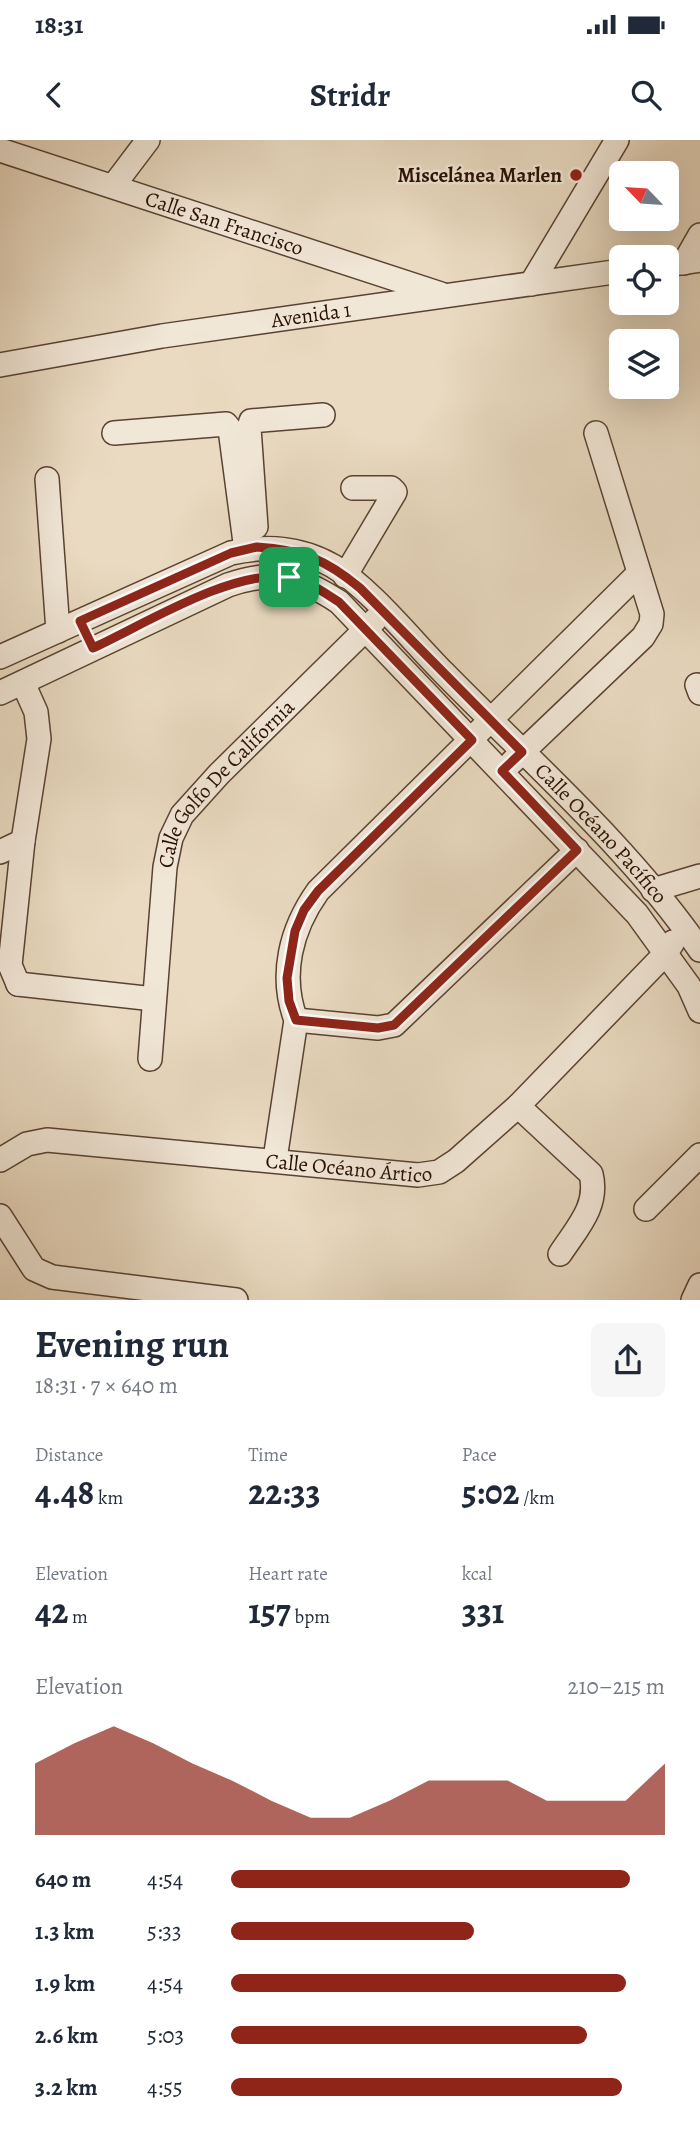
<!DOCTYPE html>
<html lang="en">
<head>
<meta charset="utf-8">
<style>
  body { margin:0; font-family:Alegreya,serif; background:#f6f6f7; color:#1f2937; height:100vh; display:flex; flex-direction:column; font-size:26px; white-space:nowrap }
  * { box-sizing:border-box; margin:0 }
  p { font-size:23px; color:#747a83 }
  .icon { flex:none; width:38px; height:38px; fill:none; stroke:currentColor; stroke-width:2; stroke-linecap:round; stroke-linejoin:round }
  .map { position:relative; height:1160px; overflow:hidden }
  .sheet { display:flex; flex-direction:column; background:#fff; flex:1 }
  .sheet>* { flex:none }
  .needle { width:46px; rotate:295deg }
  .fabs { position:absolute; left:609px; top:21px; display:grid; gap:14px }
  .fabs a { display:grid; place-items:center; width:70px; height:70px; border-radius:10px; background:#fff; box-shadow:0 7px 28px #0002; font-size:35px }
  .pin { position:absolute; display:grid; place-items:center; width:60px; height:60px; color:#fff; margin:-30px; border-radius:14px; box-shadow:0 4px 10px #0006 }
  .round { display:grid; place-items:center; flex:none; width:74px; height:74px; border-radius:10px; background:#f6f6f7 }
  .overview { display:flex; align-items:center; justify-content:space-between; height:119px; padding:0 35px }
  h1 { font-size:38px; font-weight:700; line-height:52px }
  .stats { display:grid; grid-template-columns:repeat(3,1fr); gap:10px; height:119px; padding:7px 35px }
  .stats div { display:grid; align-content:center }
  .stats b { font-size:35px; font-weight:700 }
  .stats small { font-size:19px; font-weight:400 }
  .stats p { font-size:19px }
  .chart { height:196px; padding:14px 35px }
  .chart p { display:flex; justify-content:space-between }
  .chart svg { width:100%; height:126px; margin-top:7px; fill:#8f2418; opacity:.7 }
  ul { padding:0 35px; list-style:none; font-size:23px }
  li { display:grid; grid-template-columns:112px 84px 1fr; align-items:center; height:52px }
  li i { height:18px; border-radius:9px; background:#8f2418 }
  .status { display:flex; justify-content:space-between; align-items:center; height:49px; padding:0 35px; background:#fff; direction:ltr }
  .status svg { height:19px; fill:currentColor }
  header { display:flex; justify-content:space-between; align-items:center; height:91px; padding:0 35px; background:#fff; font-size:32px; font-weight:700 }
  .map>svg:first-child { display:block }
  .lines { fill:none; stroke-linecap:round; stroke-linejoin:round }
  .minor-casing { stroke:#594232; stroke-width:26 }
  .minor { stroke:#f1e7d7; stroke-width:23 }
  .route-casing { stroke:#fff; stroke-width:14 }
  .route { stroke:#8f2418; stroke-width:9 }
  .poi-dot { fill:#8f2418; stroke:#f1e7d7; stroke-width:2.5 }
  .labels { text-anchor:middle; stroke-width:5; stroke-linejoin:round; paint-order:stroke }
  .poi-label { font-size:21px; font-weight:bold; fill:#290f02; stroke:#f1e7d7; text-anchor:end }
  .street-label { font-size:21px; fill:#290f02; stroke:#f1e7d7 }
</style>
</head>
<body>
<div class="status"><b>18:31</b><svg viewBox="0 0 49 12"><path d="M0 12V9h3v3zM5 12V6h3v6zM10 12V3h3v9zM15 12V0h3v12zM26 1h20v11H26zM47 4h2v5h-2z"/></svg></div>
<header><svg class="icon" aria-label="back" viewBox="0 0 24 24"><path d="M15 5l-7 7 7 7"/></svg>Stridr<svg class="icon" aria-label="search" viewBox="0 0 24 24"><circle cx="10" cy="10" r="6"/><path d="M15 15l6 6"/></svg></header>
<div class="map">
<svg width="700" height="1160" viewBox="0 0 700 1160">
  <rect width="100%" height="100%" fill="#e9dac1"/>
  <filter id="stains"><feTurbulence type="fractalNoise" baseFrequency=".00286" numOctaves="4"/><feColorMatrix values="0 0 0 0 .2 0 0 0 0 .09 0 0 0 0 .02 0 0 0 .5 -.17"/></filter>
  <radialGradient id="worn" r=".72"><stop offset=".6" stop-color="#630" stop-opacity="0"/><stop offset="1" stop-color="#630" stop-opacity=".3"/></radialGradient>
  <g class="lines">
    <defs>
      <g id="minor">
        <path id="s1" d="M0,10L441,154"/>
        <polyline points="114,45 148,0"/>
        <polyline points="684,123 700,95"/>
        <polyline points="667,125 700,120"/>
        <polyline points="531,144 617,0"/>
        <path id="s2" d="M0,225L162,196L621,131"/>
        <polyline points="114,293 226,284 230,289 246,410"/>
        <polyline points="47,339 58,491"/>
        <polyline points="256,387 249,288 251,281 323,275"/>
        <polyline points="345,436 395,352 391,348 353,348"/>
        <path id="s3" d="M0,517L231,413C267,405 300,407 333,426C370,448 413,502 444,533C531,622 629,707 700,810"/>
        <polyline points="697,545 700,553"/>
        <path d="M0,553L228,445C275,429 299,436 339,462L637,774L689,846L700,871"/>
        <polyline points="512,622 643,497 651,484 652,474 596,293"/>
        <polyline points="0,712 23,701"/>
        <polyline points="653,750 700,736"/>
        <polyline points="18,844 10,825 23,701 39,599 36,572 23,543"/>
        <polyline points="18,844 154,859"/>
        <polyline points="296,880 378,888 394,885 577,710"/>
        <path id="s4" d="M150,919L165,727L171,698L182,675L219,634L375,480"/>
        <path d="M518,966L591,1034C599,1066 577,1088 560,1114"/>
        <path d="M275,1019L296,880C279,835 291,789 318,751L639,433"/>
        <path id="s5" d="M0,1020L27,1004L47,1000L418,1035L439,1032L456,1021L518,966L666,813L673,802"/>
        <polyline points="646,1069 700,1015"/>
        <polyline points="0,1076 34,1129 52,1137 236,1160"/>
        <polyline points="693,1160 700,1145"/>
      </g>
    </defs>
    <use href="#minor" class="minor-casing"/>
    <use href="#minor" class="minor"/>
  </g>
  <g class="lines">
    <defs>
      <path id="route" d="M257,407C302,410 325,419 360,448L522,612L502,631L577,710L394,885L378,888L296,880L289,861L287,838L295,791L304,770L318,751L472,600L339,462C323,452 306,439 287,437C231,430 145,484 93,508L80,481L231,413Z"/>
    </defs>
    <use href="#route" class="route-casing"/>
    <use href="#route" class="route"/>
  </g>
  <circle class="poi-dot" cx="576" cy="35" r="7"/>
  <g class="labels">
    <g class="poi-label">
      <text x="562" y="42">Miscelánea Marlen</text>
    </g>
    <g class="street-label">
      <text dy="7" stroke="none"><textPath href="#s1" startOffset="236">Calle San Francisco</textPath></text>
      <text dy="7" stroke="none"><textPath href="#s2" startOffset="315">Avenida 1</textPath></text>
      <text dy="7" stroke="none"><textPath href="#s4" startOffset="298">Calle Golfo De California</textPath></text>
      <text dy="7" stroke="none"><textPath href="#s3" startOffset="738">Calle Océano Pacífico</textPath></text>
      <text dy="7" stroke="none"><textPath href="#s5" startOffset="355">Calle Océano Ártico</textPath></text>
    </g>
  </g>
  <rect width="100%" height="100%" filter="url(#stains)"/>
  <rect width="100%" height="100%" fill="url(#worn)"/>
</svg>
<div class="fabs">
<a><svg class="needle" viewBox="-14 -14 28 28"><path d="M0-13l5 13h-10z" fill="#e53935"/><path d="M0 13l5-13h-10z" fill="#747a83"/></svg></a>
<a><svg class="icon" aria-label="locate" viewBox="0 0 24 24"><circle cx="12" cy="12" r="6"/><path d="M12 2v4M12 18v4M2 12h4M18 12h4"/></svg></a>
<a><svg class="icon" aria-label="layers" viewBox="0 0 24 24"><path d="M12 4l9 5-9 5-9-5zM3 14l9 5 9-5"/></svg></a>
</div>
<div class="pin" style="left:289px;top:437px;background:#1e9e55"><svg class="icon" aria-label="arrive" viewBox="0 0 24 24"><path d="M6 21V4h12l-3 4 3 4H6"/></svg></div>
</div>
<section class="sheet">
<div class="overview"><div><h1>Evening run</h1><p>18:31 · 7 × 640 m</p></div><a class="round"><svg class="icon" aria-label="share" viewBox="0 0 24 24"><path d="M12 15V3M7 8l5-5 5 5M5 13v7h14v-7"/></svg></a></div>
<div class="stats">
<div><p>Distance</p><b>4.48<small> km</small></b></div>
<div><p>Time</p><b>22:33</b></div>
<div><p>Pace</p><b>5:02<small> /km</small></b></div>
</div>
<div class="stats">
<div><p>Elevation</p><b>42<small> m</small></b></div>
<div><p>Heart rate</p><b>157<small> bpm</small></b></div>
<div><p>kcal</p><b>331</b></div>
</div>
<div class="chart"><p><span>Elevation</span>210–215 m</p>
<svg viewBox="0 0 160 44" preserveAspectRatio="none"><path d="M0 44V19L10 12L20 6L30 12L40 19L50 25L60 32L70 38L80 38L90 32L100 25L110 25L120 25L130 32L140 32L150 32L160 19V44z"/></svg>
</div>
<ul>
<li><b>640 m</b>4:54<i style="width:92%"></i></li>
<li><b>1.3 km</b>5:33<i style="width:56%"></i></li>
<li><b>1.9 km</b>4:54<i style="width:91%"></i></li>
<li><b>2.6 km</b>5:03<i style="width:82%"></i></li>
<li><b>3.2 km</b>4:55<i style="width:90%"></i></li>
</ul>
</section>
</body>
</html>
